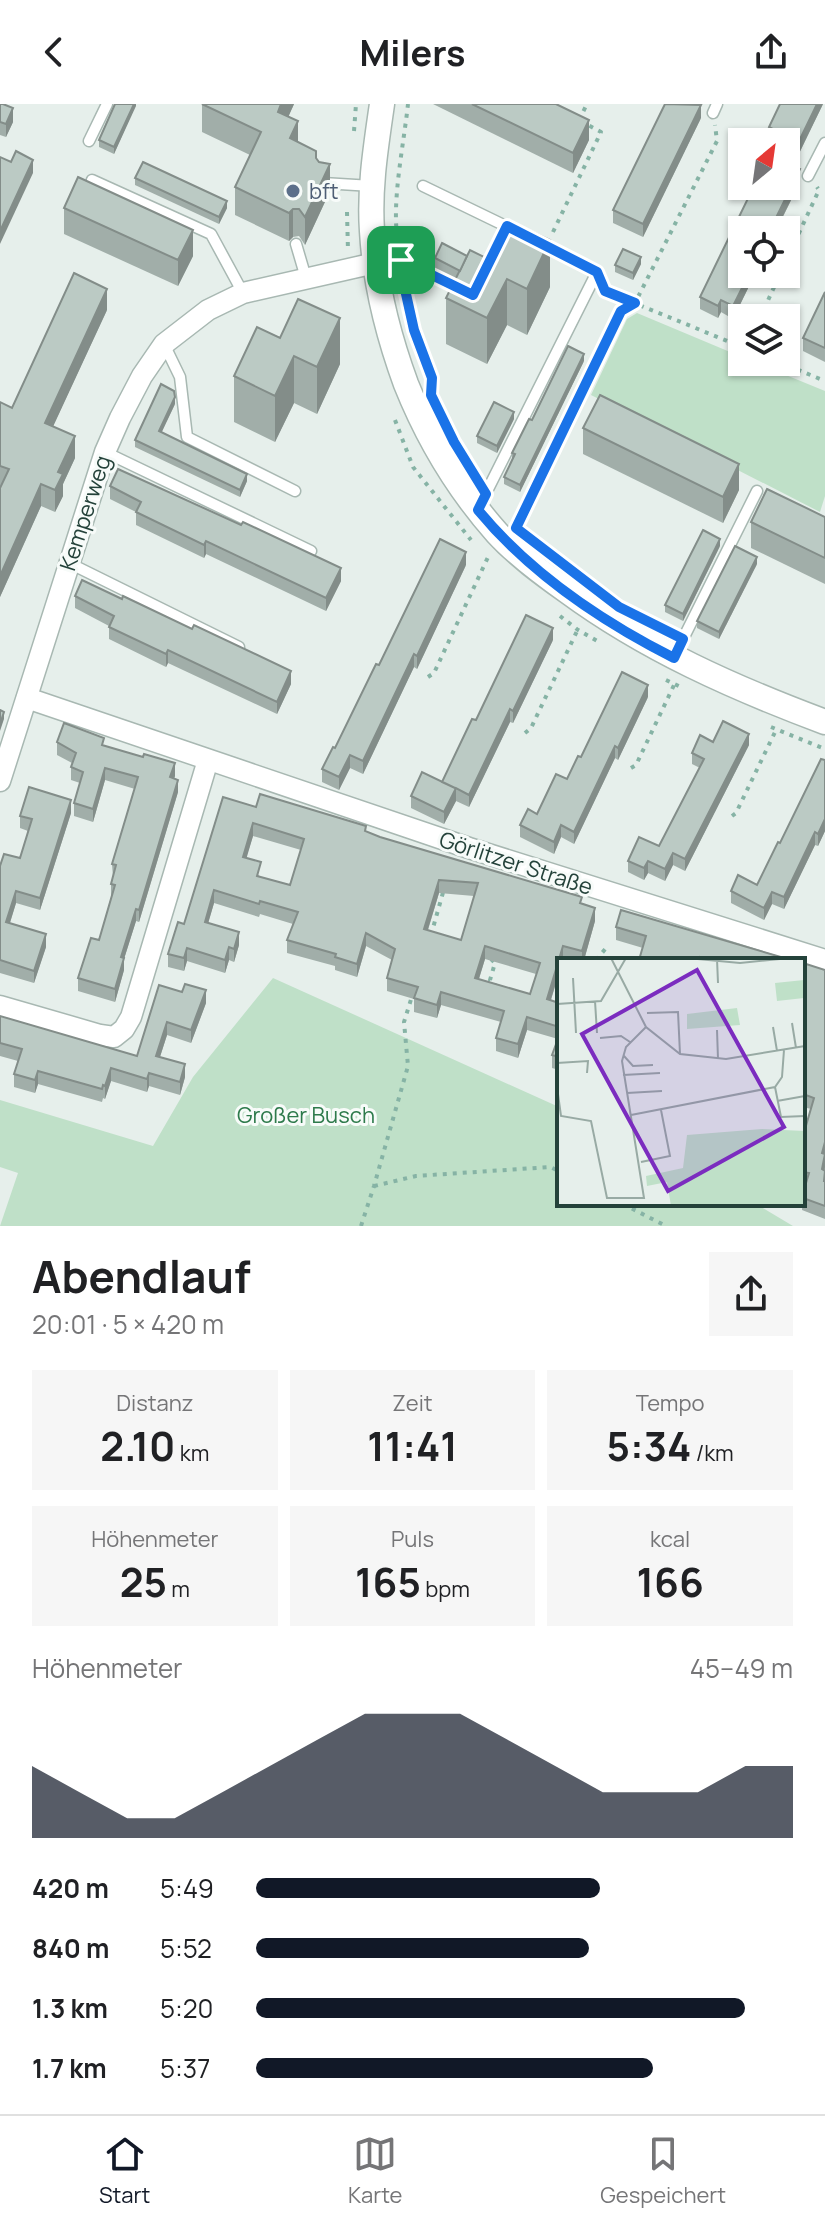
<!DOCTYPE html>
<html lang="de">
<head>
<meta charset="utf-8">
<style>
  body { margin:0; font-family:Manrope,sans-serif; background:#f6f6f6; color:#202124; height:100vh; display:flex; flex-direction:column; font-size:30px; white-space:nowrap }
  * { box-sizing:border-box; margin:0 }
  p { font-size:26px; color:#757577 }
  .icon { flex:none; width:44px; height:44px; fill:none; stroke:currentColor; stroke-width:2; stroke-linecap:round; stroke-linejoin:round }
  .map { position:relative; height:1122px; overflow:hidden }
  .panel { display:flex; flex-direction:column; background:#fff; flex:1 }
  .panel>* { flex:none }
  .needle { width:52px; rotate:29deg }
  .fabs { position:absolute; left:728px; top:24px; display:grid; gap:16px }
  .fabs a { display:grid; place-items:center; width:72px; height:72px; border-radius:0px; background:#fff; box-shadow:0 2px 6px #0004; font-size:40px }
  .pin { position:absolute; display:grid; place-items:center; width:68px; height:68px; color:#fff; margin:-34px; border-radius:16px; box-shadow:0 4px 12px #0006 }
  .round { display:grid; place-items:center; flex:none; width:84px; height:84px; border-radius:0px; background:#f6f6f6 }
  .headline { display:flex; align-items:center; justify-content:space-between; height:136px; padding:0 32px }
  h1 { font-size:44px; font-weight:700; line-height:60px }
  .metrics { display:grid; grid-template-columns:repeat(3,1fr); gap:12px; height:136px; padding:8px 32px }
  .metrics div { display:grid; align-content:center; border-radius:0px; background:#f6f6f6; text-align:center }
  .metrics b { font-size:40px; font-weight:700 }
  .metrics small { font-size:22px; font-weight:400 }
  .metrics p { font-size:22px }
  .chart { height:224px; padding:16px 32px }
  .chart p { display:flex; justify-content:space-between }
  .chart svg { width:100%; height:144px; margin-top:8px; fill:#111827; opacity:.7 }
  ul { padding:0 32px; list-style:none; font-size:26px }
  li { display:grid; grid-template-columns:128px 96px 1fr; align-items:center; height:60px }
  li i { height:20px; border-radius:10px; background:#111827 }
  header { display:flex; justify-content:space-between; align-items:center; height:104px; padding:0 32px; background:#fff; font-size:36px; font-weight:700 }
  .tabs { display:flex; justify-content:space-around; align-items:center; height:112px; border-top:2px solid #e0e0e0; background:#fff; font-size:22px; color:#757577 }
  .tabs a { display:grid; justify-items:center; gap:4px }
  .tabs .active { color:#111827 }
  .map>svg:first-child { display:block }
  .green { fill:#bfe0c8 }
  .lines { fill:none; stroke-linecap:round; stroke-linejoin:round }
  .service-casing { stroke:#a8b8b2; stroke-width:13 }
  .minor-casing { stroke:#a8b8b2; stroke-width:23 }
  .tertiary-casing { stroke:#a8b8b2; stroke-width:27 }
  .path { stroke:#86b3a5; stroke-width:4; stroke-dasharray:4 6; stroke-linecap:butt }
  .service { stroke:#fff; stroke-width:10 }
  .minor { stroke:#fff; stroke-width:20 }
  .tertiary { stroke:#fff; stroke-width:24 }
  .wall { fill:#a1aea9; fill-rule:evenodd }
  .shaded-wall { fill:#838d89 }
  .building { fill:#bbcac4; stroke:#838d89; stroke-width:2; fill-rule:evenodd }
  .route-casing { stroke:#fff; stroke-width:16 }
  .route { stroke:#1a73e8; stroke-width:10 }
  .service-dot { fill:#5c6f8a; stroke:#f7fbf9; stroke-width:3 }
  .labels { text-anchor:middle; stroke-width:6; stroke-linejoin:round; paint-order:stroke }
  .service-label { font-size:22px; fill:#4e5e75; stroke:#f7fbf9; text-anchor:start }
  .street-label { font-size:22px; fill:#24423a; stroke:#f7fbf9 }
  .park-label { font-size:22px; fill:#2d7a4b; stroke:#f7fbf9 }
  .inset-road { fill:none; stroke:#98aaa4; stroke-width:2 }
  .view { fill:#7b2cbf; fill-opacity:0.15; stroke:#7b2cbf; stroke-width:4 }
  .inset-edge { fill:none; stroke:#24423a; stroke-width:4 }
</style>
</head>
<body>
<header><svg class="icon" aria-label="back" viewBox="0 0 24 24"><path d="M15 5l-7 7 7 7"/></svg>Milers<svg class="icon" aria-label="share" viewBox="0 0 24 24"><path d="M12 15V3M7 8l5-5 5 5M5 13v7h14v-7"/></svg></header>
<div class="map">
<svg width="825" height="1122" viewBox="0 0 825 1122">
  <rect width="100%" height="100%" fill="#e6efeb"/>
  <g class="green">
    <polygon points="637,209 742,253 742,258 754,258 825,287 825,392 820,408 591,291 627,215"/>
    <polygon points="273,874 559,1003 559,1100 756,1100 793,1122 0,1122 18,1069 0,1063 0,996 153,1042 193,973"/>
  </g>
  <g class="lines">
    <defs>
      <g id="service">
        <polyline points="713,9 717,0"/>
        <polyline points="89,37 107,0"/>
        <polyline points="808,72 825,39"/>
        <polyline points="92,76 211,130 243,189"/>
        <polyline points="323,79 372,82"/>
        <polyline points="423,82 518,128"/>
        <polyline points="296,140 306,174"/>
        <polyline points="164,240 180,273 187,333 295,387"/>
        <polyline points="105,348 311,447"/>
        <polyline points="479,403 597,168 540,138"/>
        <polyline points="69,459 239,543"/>
        <polyline points="674,553 757,387"/>
      </g>
      <g id="minor">
        <polyline points="27,594 469,744 825,856"/>
        <polyline points="0,677 105,348 120,314 142,272 164,240 208,206 243,189 375,159"/>
        <polyline points="0,902 100,931 114,933 124,925 131,913 208,656"/>
      </g>
      <path id="tertiary" d="M382,0C376,42 369,84 372,127C375,179 388,231 406,280C428,335 458,385 497,429C517,451 543,470 567,487C646,545 734,584 825,618"/>
    </defs>
    <use href="#service" class="service-casing"/>
    <use href="#minor" class="minor-casing"/>
    <use href="#tertiary" class="tertiary-casing"/>
    <g class="path">
      <path d="M408,0C404,37 395,81 396,117C398,172 413,224 432,274L431,281"/>
      <polyline points="579,16 587,0"/>
      <polyline points="354,27 356,0"/>
      <polyline points="347,108 348,147"/>
      <polyline points="553,128 601,28 586,20"/>
      <polyline points="400,156 412,160 457,182"/>
      <polyline points="786,157 819,86 817,83"/>
      <polyline points="488,159 500,135"/>
      <polyline points="604,185 605,187 742,243"/>
      <polyline points="760,214 780,170"/>
      <polyline points="779,258 825,277"/>
      <polyline points="395,316 413,363 471,436"/>
      <polyline points="518,420 621,207 635,199 717,37 715,21"/>
      <polyline points="560,512 578,526 599,538"/>
      <polyline points="428,573 434,569 489,451"/>
      <polyline points="666,576 683,584"/>
      <polyline points="771,623 825,645"/>
      <polyline points="525,629 531,624 578,525"/>
      <polyline points="631,664 636,661 675,579"/>
      <polyline points="732,712 736,709 777,624"/>
      <polyline points="431,831 444,785"/>
      <polyline points="491,855 495,859 490,876 496,882"/>
      <polyline points="596,856 607,843"/>
      <polyline points="374,1082 416,1072 550,1063 559,1067"/>
      <polyline points="623,1100 666,1122"/>
      <polyline points="361,1122 374,1082 408,962 404,918 413,889"/>
    </g>
    <use href="#service" class="service"/>
    <use href="#minor" class="minor"/>
    <use href="#tertiary" class="tertiary"/>
  </g>
  <g class="wall">
    <polygon points="0,0 13,18 6,33 0,31"/>
    <polygon points="136,0 114,50 99,43 99,36"/>
    <polygon points="202,0 294,0 288,13 298,38 316,54 330,87 305,141 299,132 293,133 289,137 235,111 235,83 250,51 202,28"/>
    <polygon points="433,0 556,0 589,36 573,69"/>
    <polygon points="823,0 793,62 800,78 733,215 721,208 718,214 700,205 700,193 786,38 774,38 769,35 769,23"/>
    <polygon points="701,14 643,133 613,119 613,106"/>
    <polygon points="135,74 227,104 219,120 135,81"/>
    <polygon points="64,104 193,152 178,182 64,130"/>
    <polygon points="467,152 550,183 527,231 507,221 487,260 446,240 446,194 454,178 435,168 435,154"/>
    <polygon points="641,160 633,176 615,168 615,161"/>
    <polygon points="825,188 825,258 803,247 803,234"/>
    <polygon points="107,206 53,322 75,354 63,380 63,392 55,408 41,402 0,493 0,298 12,304"/>
    <polygon points="257,223 340,260 317,310 294,299 275,338 234,318 234,272"/>
    <polygon points="584,257 520,388 504,380 504,373 512,356 512,349 532,316"/>
    <polygon points="175,300 161,329 247,377 240,393 135,343 135,336"/>
    <polygon points="514,315 497,349 477,339 477,332"/>
    <polygon points="583,324 739,386 723,419 583,350"/>
    <polygon points="110,382 241,421 341,477 326,507 206,450 204,454 136,421 136,408 110,395"/>
    <polygon points="825,413 825,480 751,444 751,418"/>
    <polygon points="720,442 683,517 665,508 665,501"/>
    <polygon points="757,460 719,535 697,524 697,517"/>
    <polygon points="466,461 417,565 414,563 363,670 350,664 339,686 322,678 322,665 335,644 379,561"/>
    <polygon points="75,492 291,580 277,610 168,559 166,563 109,535 109,522 75,504"/>
    <polygon points="553,536 513,619 510,618 469,703 456,697 444,720 411,704 411,692 442,678 476,616"/>
    <polygon points="648,593 618,656 615,654 574,740 561,733 554,750 520,733 520,721 537,710 567,675"/>
    <polygon points="57,638 104,641 175,672 174,674 178,688 139,818 136,817 124,855 124,866 115,898 78,887 78,874 99,836 111,793 111,780 113,773 112,760 135,685 105,676 93,718 74,712 74,699 80,679 71,676 71,663 72,659 57,651"/>
    <polygon points="713,638 749,641 685,767 673,761 665,777 648,769 644,776 628,768 628,757 659,742 700,664 692,660 692,649"/>
    <polygon points="825,656 825,727 818,742 815,741 784,805 772,800 764,816 731,799 731,787 757,781"/>
    <path d="M256,703L366,727L380,733L582,800L595,817L584,856H568L563,855V856H559V869L551,896L559,899V966L552,964V951L558,935L527,926L518,954L496,947V934L501,918L441,901L437,914L414,908V895L387,887V874L392,856L366,842L357,873L335,866V862L287,849V836L293,820L260,810L259,813L214,799L208,819L239,841L234,858L229,856L225,869L187,857L184,867L168,863V850L184,820ZM253,732L301,746L290,781L260,773L246,754ZM439,789L474,792L461,836L428,826ZM485,855L536,870L530,890L479,875Z"/>
    <polygon points="71,709 40,806 16,799 10,819 46,843 34,879 0,869 0,762 20,754 28,727 20,724 20,712"/>
    <polygon points="616,823 791,856 639,856 643,844 616,836"/>
    <polygon points="803,859 825,1051 825,1115 802,1106 803,1089 805,1081 803,1081 803,1032 811,1005 803,1003"/>
    <polygon points="159,881 206,899 191,939 167,931 160,953 185,973 180,991 149,982 147,988 111,977 105,995 103,994 102,998 38,980 35,989 14,983 14,970 18,957 0,952 0,912 137,952"/>
  </g>
  <g class="shaded-wall">
    <polygon points="134,0 136,0 136,2 114,50 114,43"/>
    <polygon points="281,0 294,0 278,36 278,8"/>
    <polygon points="817,0 823,0 788,72 788,60"/>
    <polygon points="701,1 701,14 643,133 643,120"/>
    <polygon points="13,4 13,18 6,33 6,20"/>
    <polygon points="589,16 589,36 573,69 573,49"/>
    <polygon points="298,17 298,45 290,34"/>
    <polygon points="33,56 33,69 0,140 0,127"/>
    <polygon points="330,60 330,87 305,141 305,113"/>
    <polygon points="800,65 800,78 776,126 770,126"/>
    <polygon points="227,97 227,104 219,120 219,113"/>
    <polygon points="293,105 293,133 289,137 289,109"/>
    <polygon points="193,126 193,152 178,182 178,156"/>
    <polygon points="550,136 550,183 527,231 527,185"/>
    <polygon points="641,153 641,160 633,176 633,169"/>
    <polygon points="749,170 755,170 733,215 733,202"/>
    <polygon points="507,175 507,221 487,260 487,214"/>
    <polygon points="107,185 107,206 45,340 45,319"/>
    <polygon points="721,196 721,208 718,214 718,202"/>
    <polygon points="340,214 340,260 317,310 317,263"/>
    <polygon points="584,250 584,257 520,388 520,381"/>
    <polygon points="294,252 294,299 275,338 275,292"/>
    <polygon points="175,293 175,300 159,334 159,327"/>
    <polygon points="514,308 514,315 497,349 497,342"/>
    <polygon points="75,332 75,354 63,380 63,392 55,408 55,386 58,368"/>
    <polygon points="739,360 739,386 723,419 723,393"/>
    <polygon points="247,370 247,377 240,393 240,386"/>
    <polygon points="41,380 41,402 0,493 0,472"/>
    <polygon points="720,435 720,442 683,517 683,510"/>
    <polygon points="206,437 206,450 204,454 204,441"/>
    <polygon points="466,448 466,461 417,565 417,552"/>
    <polygon points="757,453 757,460 719,535 719,528"/>
    <polygon points="341,464 341,477 326,507 326,494"/>
    <polygon points="553,524 553,536 513,619 513,607"/>
    <polygon points="168,546 168,559 166,563 166,550"/>
    <polygon points="414,550 414,563 363,670 363,657"/>
    <polygon points="291,567 291,580 277,610 277,598"/>
    <polygon points="648,581 648,593 618,656 618,644"/>
    <polygon points="510,605 510,618 469,703 469,691"/>
    <polygon points="4,608 4,615 0,627 0,620"/>
    <polygon points="749,630 749,641 685,767 685,755"/>
    <polygon points="615,642 615,654 574,740 574,728"/>
    <polygon points="350,651 350,664 339,686 339,673"/>
    <polygon points="175,659 175,672 170,686 170,673"/>
    <polygon points="105,664 105,676 93,718 93,705"/>
    <polygon points="178,676 178,688 139,818 139,806"/>
    <polygon points="456,684 456,697 444,720 444,708"/>
    <polygon points="71,696 71,709 40,806 40,794"/>
    <polygon points="825,715 825,727 818,742 818,730"/>
    <polygon points="253,719 253,732 243,766 243,753"/>
    <polygon points="561,721 561,733 554,750 554,738"/>
    <polygon points="815,728 815,741 784,805 784,793"/>
    <polygon points="673,749 673,761 665,777 665,765"/>
    <polygon points="648,757 648,769 644,776 644,764"/>
    <polygon points="439,776 439,789 424,838 424,825"/>
    <polygon points="214,786 214,799 205,830 205,818"/>
    <polygon points="16,787 16,799 6,831 6,818"/>
    <polygon points="772,788 772,800 764,816 764,804"/>
    <polygon points="595,804 595,817 584,856 582,856 582,847"/>
    <polygon points="136,805 136,817 124,855 124,866 115,898 115,885 121,853"/>
    <polygon points="239,828 239,841 234,858 234,845"/>
    <polygon points="366,829 366,842 357,873 357,860"/>
    <polygon points="46,830 46,843 34,879 34,867"/>
    <polygon points="485,842 485,855 475,887 475,874"/>
    <polygon points="563,842 563,856 559,856 559,869 547,908 547,895"/>
    <polygon points="229,843 229,856 225,869 225,856"/>
    <polygon points="187,844 187,857 184,867 184,854"/>
    <polygon points="206,886 206,899 191,939 191,926"/>
    <polygon points="441,888 441,901 437,914 437,901"/>
    <polygon points="527,913 527,926 518,954 518,940"/>
    <polygon points="167,918 167,931 156,965 156,952"/>
    <polygon points="185,960 185,973 180,991 180,978"/>
    <polygon points="111,964 111,977 105,995 105,982"/>
    <polygon points="38,967 38,980 35,989 35,976"/>
    <polygon points="149,969 149,982 147,988 147,975"/>
    <polygon points="825,1038 825,1063 822,1078 822,1049"/>
  </g>
  <g class="building">
    <polygon points="0,0 3,0 13,4 6,20 0,18"/>
    <polygon points="115,0 134,0 114,43 99,36"/>
    <polygon points="202,0 281,0 278,8 298,17 290,34 316,47 316,54 319,58 330,60 305,113 299,105 293,105 289,109 235,83 261,28"/>
    <polygon points="472,0 556,0 589,16 573,49"/>
    <polygon points="665,0 701,1 643,120 613,106"/>
    <polygon points="780,0 817,0 788,60 800,65 770,126 742,126 742,170 749,170 733,202 721,196 718,202 700,193 754,82 786,82 786,38 776,38 780,29 769,23"/>
    <polygon points="16,47 33,56 0,127 0,53 11,58"/>
    <polygon points="143,58 227,97 219,113 135,74"/>
    <polygon points="78,73 193,126 178,156 64,104"/>
    <polygon points="509,117 550,136 527,185 507,175 487,214 446,194 470,146 490,156"/>
    <polygon points="442,139 467,152 460,167 435,154"/>
    <polygon points="623,145 641,153 633,169 615,161"/>
    <polygon points="74,169 107,185 45,319 75,332 58,368 63,370 55,386 41,380 0,472 0,384 9,365 0,362 0,298 12,304"/>
    <polygon points="825,188 825,244 803,234"/>
    <polygon points="298,195 340,214 317,263 294,252 275,292 234,272 257,223 280,234"/>
    <polygon points="568,242 584,250 520,381 504,373 515,350 512,349 529,315 532,316"/>
    <polygon points="161,280 174,287 175,293 159,327 247,370 240,386 135,336"/>
    <polygon points="600,291 739,360 723,393 583,324"/>
    <polygon points="494,298 514,308 497,342 477,332"/>
    <polygon points="118,365 241,421 243,418 341,464 326,494 206,437 204,441 136,408 141,398 110,382"/>
    <polygon points="767,385 825,413 825,454 751,418"/>
    <polygon points="703,426 720,435 683,510 665,501"/>
    <polygon points="440,435 466,448 417,552 414,550 363,657 350,651 339,673 322,665 333,643 335,644 376,560 379,561"/>
    <polygon points="735,442 757,453 719,528 697,517"/>
    <polygon points="82,476 122,495 123,492 192,525 194,521 291,567 277,598 168,546 166,550 109,523 114,512 75,492"/>
    <polygon points="526,511 553,524 513,607 510,605 469,691 456,684 444,708 411,692 422,668 455,684 442,678 472,615 476,616"/>
    <polygon points="622,568 648,581 618,644 615,642 574,728 561,721 554,738 520,721 528,705 537,710 556,670 567,675 578,652 581,653"/>
    <polygon points="0,606 4,608 0,620"/>
    <polygon points="723,617 749,630 685,755 673,749 665,765 648,757 644,764 628,757 639,733 659,742 704,655 692,649 700,631 713,638"/>
    <polygon points="64,619 104,634 102,641 143,653 144,650 175,659 170,673 178,676 139,806 136,805 121,853 124,854 115,885 78,874 91,834 99,836 115,781 111,780 116,761 112,760 138,673 105,664 93,705 74,699 83,668 71,663 76,649 57,638"/>
    <polygon points="821,655 825,656 825,715 818,730 815,728 784,793 772,788 764,804 731,787 738,771 757,781 778,738 780,739"/>
    <polygon points="29,683 71,696 40,794 16,787 6,818 46,830 34,867 0,856 0,762 4,750 20,754 32,715 20,712"/>
    <path d="M260,690L366,722L365,727L380,733L582,793L580,799L595,804L582,847L563,842L547,895L559,899V923L527,913L518,940L496,934L504,907L441,888L437,901L414,894L418,883L387,874L395,845L366,829L357,860L335,853L336,850L287,836L298,808L260,797L259,800L214,786L205,818L239,828L234,845L229,843L225,856L187,844L184,854L168,850L178,818L184,820L223,693L256,703ZM253,719L304,735L290,781L257,772L261,758L243,753ZM439,776L478,779L461,836L424,825ZM485,842L540,859L530,890L475,874Z"/>
    <polygon points="621,806 791,856 710,856 700,853 699,856 639,856 646,832 616,823"/>
    <polygon points="803,859 825,866 825,1038 822,1049 825,1050 822,1065 825,1067 824,1077 825,1077 825,1102 803,1094 803,1089 809,1069 803,1068 803,1032 814,994 803,990"/>
    <polygon points="185,880 206,886 191,926 167,918 156,952 185,960 180,978 149,969 147,975 111,964 105,982 103,981 102,985 38,967 35,976 14,970 22,945 0,939 0,912 137,952 159,881 182,888"/>
    <polygon points="559,932 559,953 552,951"/>
  </g>
  <g class="lines">
    <defs>
      <path id="route" d="M507,122L597,168L605,187L635,199L621,207L516,424L619,503L683,535L674,554C601,517 530,469 478,406L486,390L454,338L431,291L432,274L414,226L402,172L401,156L473,191Z"/>
    </defs>
    <use href="#route" class="route-casing"/>
    <use href="#route" class="route"/>
  </g>
  <circle class="service-dot" cx="293" cy="87" r="8"/>
  <g class="labels">
    <g class="service-label">
      <text x="309" y="95">bft</text>
    </g>
    <g class="street-label">
      <text transform="translate(85 409) rotate(-72)" y="8">Kemperweg</text>
      <text transform="translate(516 759) rotate(18)" y="8">Görlitzer Straße</text>
    </g>
    <g class="park-label">
      <text x="306" y="1019">Großer Busch</text>
    </g>
  </g>
  <g transform="translate(557 854)">
    <rect width="248" height="248" fill="#e6efeb"/>
    <path d="M247,22V40L220,43L218,25ZM180,50L183,67L130,71V56ZM205,171L248,173V248H114L110,224L90,228L89,218L126,210L130,177Z" fill="#bfe0c8"/>
    <path class="inset-road" d="M54,0L89,69L123,96L169,101L248,88M130,0L183,5L233,0M160,1L161,25M16,20L19,75M38,43L40,75M0,46L44,43L69,0M90,55L121,54L123,96M235,65L239,90M216,69L220,93M160,72L161,101M43,80L64,78L73,84M67,98L76,108L96,107M0,105L31,103L30,115M66,117L103,115M0,129L4,158L34,163L50,240H87L65,103L69,89L89,69M218,129L224,159L248,158M70,135L105,133M220,143L248,138M74,157L218,129L225,119L227,92M84,204L113,198L104,152"/>
    <path class="view" d="M140,12L227,169L111,233L25,76Z"/>
    <rect width="248" height="248" class="inset-edge"/>
  </g>
</svg>
<div class="fabs">
<a><svg class="needle" viewBox="-14 -14 28 28"><path d="M0-13l5 13h-10z" fill="#e53935"/><path d="M0 13l5-13h-10z" fill="#757577"/></svg></a>
<a><svg class="icon" aria-label="locate" viewBox="0 0 24 24"><circle cx="12" cy="12" r="6"/><path d="M12 2v4M12 18v4M2 12h4M18 12h4"/></svg></a>
<a><svg class="icon" aria-label="layers" viewBox="0 0 24 24"><path d="M12 4l9 5-9 5-9-5zM3 14l9 5 9-5"/></svg></a>
</div>
<div class="pin" style="left:401px;top:156px;background:#1e9e55"><svg class="icon" aria-label="arrive" viewBox="0 0 24 24"><path d="M6 21V4h12l-3 4 3 4H6"/></svg></div>
</div>
<section class="panel">
<div class="headline"><div><h1>Abendlauf</h1><p>20:01 · 5 × 420 m</p></div><a class="round"><svg class="icon" aria-label="share" viewBox="0 0 24 24"><path d="M12 15V3M7 8l5-5 5 5M5 13v7h14v-7"/></svg></a></div>
<div class="metrics">
<div><p>Distanz</p><b>2.10<small> km</small></b></div>
<div><p>Zeit</p><b>11:41</b></div>
<div><p>Tempo</p><b>5:34<small> /km</small></b></div>
</div>
<div class="metrics">
<div><p>Höhenmeter</p><b>25<small> m</small></b></div>
<div><p>Puls</p><b>165<small> bpm</small></b></div>
<div><p>kcal</p><b>166</b></div>
</div>
<div class="chart"><p><span>Höhenmeter</span>45–49 m</p>
<svg viewBox="0 0 160 44" preserveAspectRatio="none"><path d="M0 44V22L10 30L20 38L30 38L40 30L50 22L60 14L70 6L80 6L90 6L100 14L110 22L120 30L130 30L140 30L150 22L160 22V44z"/></svg>
</div>
<ul>
<li><b>420 m</b>5:49<i style="width:64%"></i></li>
<li><b>840 m</b>5:52<i style="width:62%"></i></li>
<li><b>1.3 km</b>5:20<i style="width:91%"></i></li>
<li><b>1.7 km</b>5:37<i style="width:74%"></i></li>
</ul>
</section>
<nav class="tabs">
<a class="active"><svg class="icon" aria-label="home" viewBox="0 0 24 24"><path d="M3 11l9-7 9 7M6 9v11h12V9"/></svg>Start</a>
<a><svg class="icon" aria-label="map" viewBox="0 0 24 24"><path d="M3 6l6-2 6 2 6-2v14l-6 2-6-2-6 2zM9 4v14M15 6v14"/></svg>Karte</a>
<a><svg class="icon" aria-label="saved" viewBox="0 0 24 24"><path d="M7 4h10v16l-5-4-5 4z"/></svg>Gespeichert</a>
</nav>
</body>
</html>
